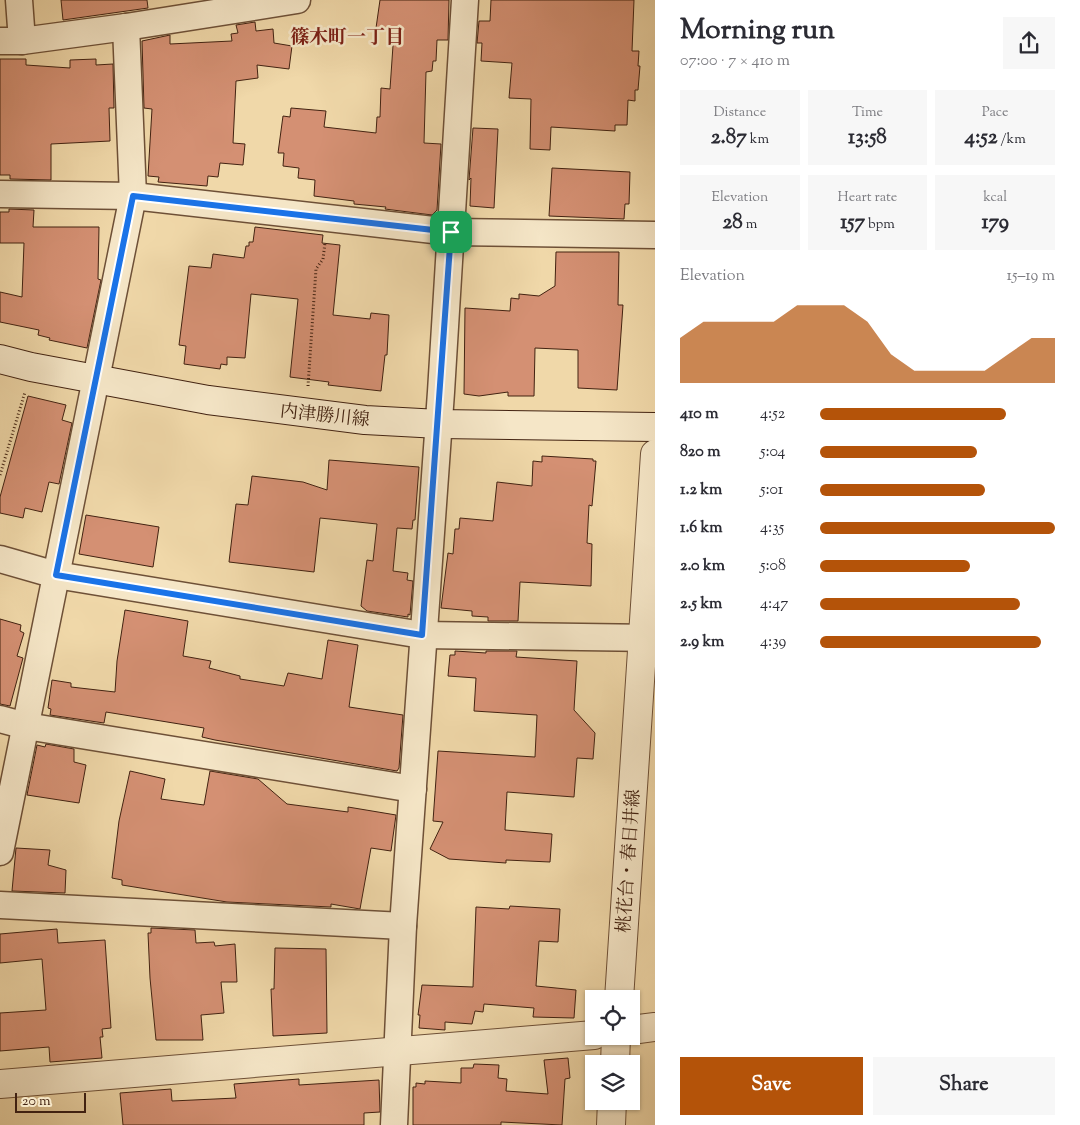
<!DOCTYPE html>
<html lang="en">
<head>
<meta charset="utf-8">
<style>
  body { margin:0; font-family:"Sorts Mill Goudy","Noto Serif JP",serif; background:#f7f7f7; color:#2b2b33; height:100vh; display:flex; flex-direction:column; font-size:19px; white-space:nowrap }
  * { box-sizing:border-box; margin:0 }
  p { font-size:16px; color:#7c7c81 }
  .icon { flex:none; width:28px; height:28px; fill:none; stroke:currentColor; stroke-width:2; stroke-linecap:round; stroke-linejoin:round }
  .map { position:relative; flex:1; overflow:hidden }
  .side { display:flex; flex-direction:column; background:#fff; width:425px }
  .side>* { flex:none }
  .fabs { position:absolute; left:585px; top:990px; display:grid; gap:10px }
  .fabs a { display:grid; place-items:center; width:55px; height:55px; border-radius:0px; background:#fff; box-shadow:0 1px 4px #0004; font-size:25px }
  .scale { position:absolute; left:15px; bottom:12px; width:71px; box-sizing:border-box; padding-left:5px; border:2px solid #422211; border-top:0; font-size:14px; line-height:18px; white-space:nowrap; color:#422211; -webkit-text-stroke:4px #f5e6c7; paint-order:stroke }
  .pin { position:absolute; display:grid; place-items:center; width:42px; height:42px; color:#fff; margin:-21px; border-radius:10px; box-shadow:0 2px 8px #0006 }
  .round { display:grid; place-items:center; flex:none; width:52px; height:52px; border-radius:0px; background:#f7f7f7 }
  .summary { display:flex; align-items:center; justify-content:space-between; height:85px; padding:0 25px }
  h1 { font-size:28px; font-weight:700; line-height:38px }
  .figures { display:grid; grid-template-columns:repeat(3,1fr); gap:8px; height:85px; padding:5px 25px }
  .figures div { display:grid; align-content:center; border-radius:0px; background:#f7f7f7; text-align:center }
  .figures b { font-size:21px; font-weight:700 }
  .figures small { font-size:14px; font-weight:400 }
  .figures p { font-size:14px }
  .chart { height:140px; padding:10px 25px }
  .chart p { display:flex; justify-content:space-between }
  .chart svg { width:100%; height:90px; margin-top:5px; fill:#b45309; opacity:.7 }
  .cta { display:flex; gap:10px; margin-top:auto; padding:10px 25px }
  .cta a { flex:1; height:58px; border-radius:0px; background:#b45309; color:#fff; font-size:20px; font-weight:700; line-height:58px; text-align:center }
  .cta a+a { background:#f7f7f7; color:#2b2b33 }
  ul { padding:0 25px; list-style:none; font-size:16px }
  li { display:grid; grid-template-columns:80px 60px 1fr; align-items:center; height:38px }
  li i { height:12px; border-radius:6px; background:#b45309 }
  main { display:flex; flex:1; min-height:0 }
  .map>svg:first-child { display:block }
  .building { fill:#d49073; stroke:#422211 }
  .lines { fill:none; stroke-linecap:round; stroke-linejoin:round }
  .minor-casing { stroke:#6e5037; stroke-width:29 }
  .tertiary-casing { stroke:#6e5037; stroke-width:30 }
  .secondary-casing { stroke:#422211; stroke-width:30 }
  .path { stroke:#422211; stroke-width:3; stroke-dasharray:1 2.5; stroke-linecap:butt }
  .minor { stroke:#f5e6c7; stroke-width:26 }
  .tertiary { stroke:#f5e6c7; stroke-width:28 }
  .secondary { stroke:#f5e6c7; stroke-width:28 }
  .route-casing { stroke:#fff; stroke-width:10 }
  .route { stroke:#1a73e8; stroke-width:6 }
  .labels { text-anchor:middle; stroke-width:5; stroke-linejoin:round; paint-order:stroke }
  .street-label { font-size:18px; fill:#422211; stroke:#f5e6c7 }
  .neighbourhood-label { font-size:19px; font-weight:bold; fill:#7a1f14; stroke:#f5e6c7 }
</style>
</head>
<body>
<main>
<div class="map">
<svg width="655" height="1125" viewBox="0 0 655 1125">
  <rect width="100%" height="100%" fill="#f0d8a9"/>
  <filter id="stains"><feTurbulence type="fractalNoise" baseFrequency=".004" numOctaves="4"/><feColorMatrix values="0 0 0 0 .2 0 0 0 0 .09 0 0 0 0 .02 0 0 0 .5 -.17"/></filter>
  <radialGradient id="worn" r=".72"><stop offset=".6" stop-color="#630" stop-opacity="0"/><stop offset="1" stop-color="#630" stop-opacity=".3"/></radialGradient>
  <g class="building">
    <polygon points="61,0 147,0 148,8 63,20"/>
    <polygon points="380,0 449,0 448,40 437,40 436,61 433,61 432,71 426,72 424,143 441,144 437,210 432,215 385,209 386,207 354,204 354,201 314,196 315,180 298,178 299,168 283,166 284,153 278,153 283,116 290,117 291,108 326,111 324,127 376,133 377,117 380,117 381,88 390,89 394,31 376,28"/>
    <polygon points="491,0 634,0 632,51 639,51 638,66 640,66 638,90 635,90 635,101 628,100 627,125 615,125 615,131 551,127 550,150 530,149 531,99 509,98 512,63 481,61 482,43 477,43 479,21 490,21"/>
    <polygon points="255,22 256,31 273,29 274,43 292,46 289,69 257,65 258,78 236,81 233,143 245,144 243,165 220,163 218,177 208,176 207,186 158,182 159,177 148,176 152,109 144,108 142,41 170,35 170,44 232,41 231,34 238,33 236,25"/>
    <polygon points="0,59 26,59 26,65 70,68 70,60 96,59 96,65 113,64 114,108 109,108 110,141 51,144 51,180 10,179 10,175 0,175"/>
    <polygon points="473,128 498,129 494,208 470,206 471,178 469,180"/>
    <polygon points="552,168 630,172 629,204 625,204 624,219 549,216"/>
    <polygon points="9,209 34,210 33,227 99,227 98,279 101,280 87,348 49,340 50,338 38,335 39,330 0,322 0,292 22,297 24,243 0,243 0,212 9,212"/>
    <polygon points="255,227 323,235 322,243 340,245 333,315 370,319 371,313 389,315 387,355 385,355 381,391 328,385 329,382 290,377 298,299 251,294 245,358 227,357 227,365 221,364 220,369 184,364 186,346 179,345 189,266 211,268 213,254 244,258 246,246 249,246 249,242 253,242"/>
    <polygon points="556,252 619,252 618,305 623,305 617,390 578,388 578,350 535,348 534,396 508,396 508,392 479,396 464,394 465,308 510,311 511,298 519,299 519,294 539,296 555,286"/>
    <polygon points="28,396 66,405 62,420 72,423 59,484 49,482 42,512 25,508 23,518 0,513 0,497"/>
    <polygon points="542,456 593,459 593,461 596,461 592,506 589,505 587,543 592,544 591,586 520,582 518,621 488,621 488,617 472,616 472,611 441,608 448,553 453,554 455,529 459,529 460,518 493,521 497,482 532,486 533,461 542,462"/>
    <polygon points="329,460 419,467 415,520 413,520 412,529 397,528 393,571 408,573 407,580 413,581 410,615 408,614 408,617 367,611 361,606 367,560 373,561 377,524 320,518 314,572 229,562 236,504 248,505 252,476 303,482 327,490"/>
    <polygon points="86,515 159,527 153,567 79,554"/>
    <polygon points="125,610 188,621 183,656 211,661 209,668 240,676 240,679 284,686 288,673 322,679 328,640 358,645 349,707 403,715 399,768 397,771 215,740 202,737 204,728 106,712 104,723 50,715 51,709 48,708 52,680 71,683 71,687 115,692 117,661"/>
    <polygon points="0,619 21,625 20,631 24,633 17,656 23,658 10,706 0,704"/>
    <polygon points="455,651 486,653 486,651 517,651 516,657 577,661 574,710 595,733 593,759 577,758 574,797 507,792 505,830 552,834 550,862 506,860 506,863 449,859 430,849 443,822 433,821 438,751 535,757 537,715 474,711 476,678 448,676 450,655 455,655"/>
    <polygon points="46,744 74,749 74,762 86,765 79,803 27,795 37,745 45,747"/>
    <polygon points="130,771 165,779 161,799 204,805 210,771 258,779 287,804 348,812 348,807 396,815 391,851 371,848 360,909 331,904 331,907 227,902 122,885 122,880 112,878 119,821"/>
    <polygon points="16,848 50,850 48,865 66,870 65,893 12,891"/>
    <polygon points="510,906 560,909 558,942 539,941 536,986 576,990 574,1018 533,1017 534,1008 484,1004 483,1012 475,1011 472,1024 445,1022 445,1030 419,1028 420,1015 418,1015 422,985 473,987 476,907 509,909"/>
    <polygon points="151,928 195,930 196,943 214,942 215,946 235,944 237,982 221,982 224,1013 201,1015 203,1040 156,1040 150,978 148,933 151,933"/>
    <polygon points="57,929 58,943 105,940 111,1028 102,1029 103,1037 100,1037 102,1058 50,1062 49,1047 0,1051 0,1013 46,1010 42,959 0,963 0,934"/>
    <polygon points="275,948 326,949 327,1033 273,1036 271,989 274,989"/>
    <polygon points="568,1058 570,1078 565,1079 562,1125 501,1122 501,1125 413,1125 413,1087 416,1087 416,1083 425,1084 425,1081 461,1083 461,1068 473,1068 474,1064 499,1065 498,1078 507,1079 506,1091 548,1094 544,1060"/>
    <polygon points="299,1079 299,1085 379,1080 380,1112 364,1113 364,1125 123,1125 120,1093 171,1089 172,1101 236,1098 234,1084"/>
  </g>
  <g class="lines">
    <defs>
      <g id="minor">
        <polyline points="19,0 22,41"/>
        <polyline points="0,41 22,41 126,27 297,0"/>
        <polyline points="0,194 133,196 451,232 655,235"/>
        <polyline points="0,559 56,575 422,635 655,638"/>
        <polyline points="0,719 26,726 413,789"/>
        <polyline points="0,852 133,196 126,27"/>
        <polyline points="0,905 403,926"/>
        <polyline points="394,1125 403,926 441,392 465,0"/>
      </g>
      <g id="tertiary">
        <polyline points="619,999 655,454"/>
        <polyline points="631,1030 655,1027"/>
        <polyline points="615,1064 616,1036"/>
        <polyline points="0,1084 594,1035"/>
        <polyline points="611,1125 612,1101"/>
      </g>
      <polyline id="secondary" points="0,359 31,367 208,400 365,420 439,424 655,427"/>
    </defs>
    <use href="#minor" class="minor-casing"/>
    <use href="#tertiary" class="tertiary-casing"/>
    <use href="#secondary" class="secondary-casing"/>
    <g class="path">
      <polyline points="308,386 316,269 323,259 325,243"/>
      <polyline points="0,475 25,392"/>
    </g>
    <use href="#minor" class="minor"/>
    <use href="#tertiary" class="tertiary"/>
    <use href="#secondary" class="secondary"/>
  </g>
  <g class="lines">
    <defs>
      <polygon id="route" points="133,196 451,232 422,635 56,575"/>
    </defs>
    <use href="#route" class="route-casing"/>
    <use href="#route" class="route"/>
  </g>
  <g class="labels">
    <g class="street-label">
      <text transform="translate(325 415) rotate(6)" y="6">内津勝川線</text>
      <text transform="translate(628 861) rotate(-86)" y="6">桃花台・春日井線</text>
    </g>
    <g class="neighbourhood-label">
      <text x="347" y="43">篠木町一丁目</text>
    </g>
  </g>
  <rect width="100%" height="100%" filter="url(#stains)"/>
  <rect width="100%" height="100%" fill="url(#worn)"/>
</svg>
<div class="fabs">
<a><svg class="icon" aria-label="locate" viewBox="0 0 24 24"><circle cx="12" cy="12" r="6"/><path d="M12 2v4M12 18v4M2 12h4M18 12h4"/></svg></a>
<a><svg class="icon" aria-label="layers" viewBox="0 0 24 24"><path d="M12 4l9 5-9 5-9-5zM3 14l9 5 9-5"/></svg></a>
</div>
<div class="scale">20 m</div>
<div class="pin" style="left:451px;top:232px;background:#1e9e55"><svg class="icon" aria-label="arrive" viewBox="0 0 24 24"><path d="M6 21V4h12l-3 4 3 4H6"/></svg></div>
</div>
<section class="side">
<div class="summary"><div><h1>Morning run</h1><p>07:00 · 7 × 410 m</p></div><a class="round"><svg class="icon" aria-label="share" viewBox="0 0 24 24"><path d="M12 15V3M7 8l5-5 5 5M5 13v7h14v-7"/></svg></a></div>
<div class="figures">
<div><p>Distance</p><b>2.87<small> km</small></b></div>
<div><p>Time</p><b>13:58</b></div>
<div><p>Pace</p><b>4:52<small> /km</small></b></div>
</div>
<div class="figures">
<div><p>Elevation</p><b>28<small> m</small></b></div>
<div><p>Heart rate</p><b>157<small> bpm</small></b></div>
<div><p>kcal</p><b>179</b></div>
</div>
<div class="chart"><p><span>Elevation</span>15–19 m</p>
<svg viewBox="0 0 160 44" preserveAspectRatio="none"><path d="M0 44V22L10 14L20 14L30 14L40 14L50 6L60 6L70 6L80 14L90 30L100 38L110 38L120 38L130 38L140 30L150 22L160 22V44z"/></svg>
</div>
<ul>
<li><b>410 m</b>4:52<i style="width:79%"></i></li>
<li><b>820 m</b>5:04<i style="width:67%"></i></li>
<li><b>1.2 km</b>5:01<i style="width:70%"></i></li>
<li><b>1.6 km</b>4:35<i style="width:100%"></i></li>
<li><b>2.0 km</b>5:08<i style="width:64%"></i></li>
<li><b>2.5 km</b>4:47<i style="width:85%"></i></li>
<li><b>2.9 km</b>4:39<i style="width:94%"></i></li>
</ul>
<div class="cta"><a>Save</a><a>Share</a></div>
</section>
</main>
</body>
</html>
